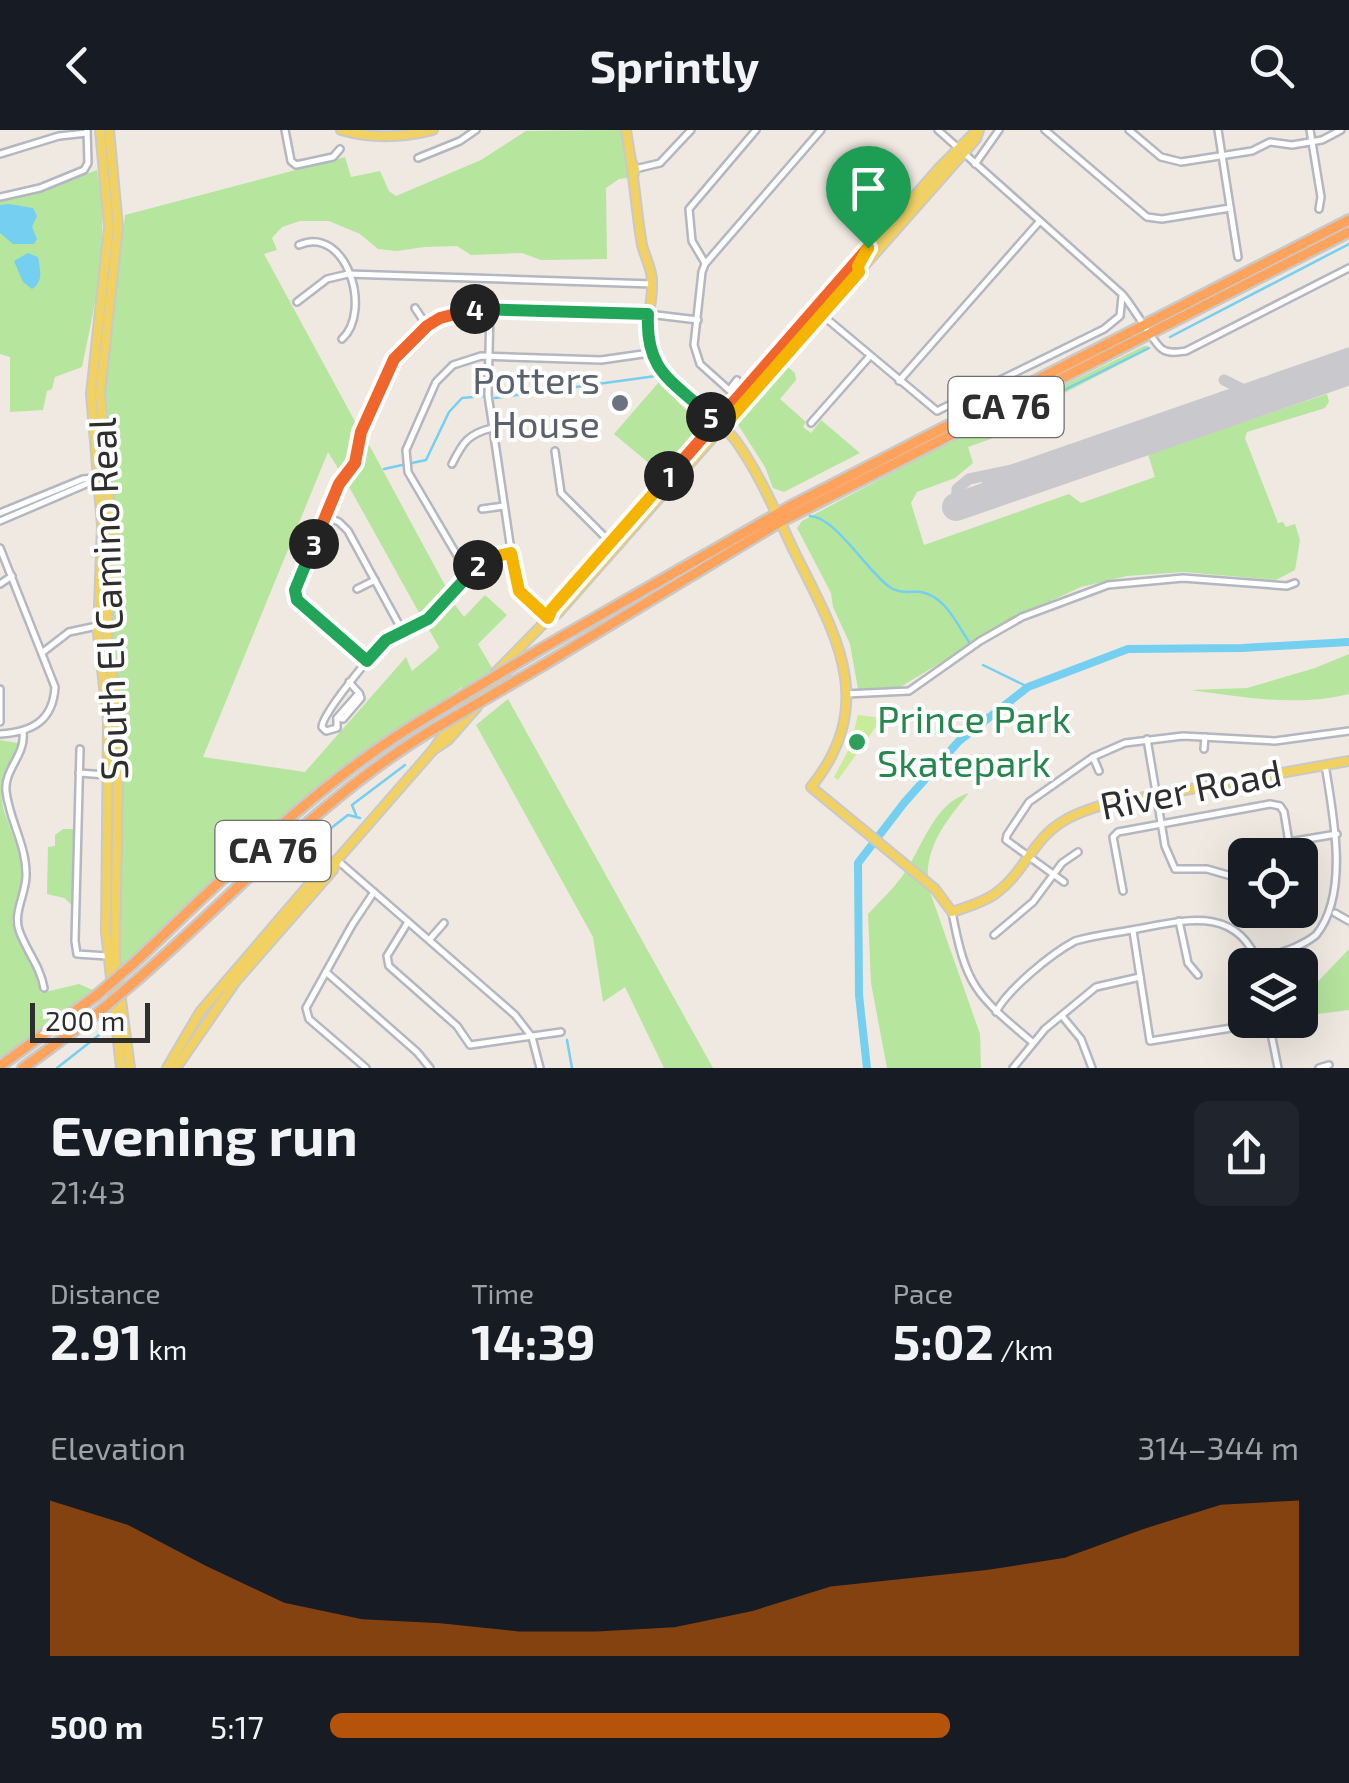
<!DOCTYPE html>
<html lang="en">
<head>
<meta charset="utf-8">
<style>
  body { margin:0; font-family:"Exo 2",sans-serif; background:#20242c; color:#f1f3f6; height:100vh; display:flex; flex-direction:column; font-size:38px; white-space:nowrap }
  * { box-sizing:border-box; margin:0 }
  p { font-size:32px; color:#9ea1a6 }
  .icon { flex:none; width:55px; height:55px; fill:none; stroke:currentColor; stroke-width:2; stroke-linecap:round; stroke-linejoin:round }
  .map { position:relative; height:938px; overflow:hidden }
  .side { display:flex; flex-direction:column; background:#171b24; flex:1 }
  .side>* { flex:none }
  .fabs { position:absolute; left:1228px; top:708px; display:grid; gap:20px }
  .fabs a { display:grid; place-items:center; width:90px; height:90px; border-radius:15px; background:#171b24; box-shadow:0 10px 40px #0002; font-size:50px }
  .scale { position:absolute; left:30px; bottom:25px; width:120px; box-sizing:border-box; padding-left:10px; border:5px solid #2e2e2e; border-top:0; font-size:28px; line-height:35px; white-space:nowrap; color:#2e2e2e; -webkit-text-stroke:8px #fff; paint-order:stroke }
  .pin { position:absolute; display:grid; place-items:center; width:85px; height:85px; color:#fff; margin:-102px -42px; border-radius:50% 50% 50% 0; rotate:-45deg; box-shadow:0 0 10px #0007 }
  .pin .icon { rotate:45deg }
  .km { position:absolute; width:50px; height:50px; margin:-25px; border-radius:50%; background:#222; color:#fff; font-size:28px; line-height:50px; text-align:center }
  .round { display:grid; place-items:center; flex:none; width:105px; height:105px; border-radius:15px; background:#20242c }
  .head { display:flex; align-items:center; justify-content:space-between; height:170px; padding:0 50px }
  h1 { font-size:55px; font-weight:700; line-height:75px }
  .figures { display:grid; grid-template-columns:repeat(3,1fr); gap:15px; height:170px; padding:10px 50px }
  .figures div { display:grid; align-content:center }
  .figures b { font-size:50px; font-weight:700 }
  .figures small { font-size:28px; font-weight:400 }
  .figures p { font-size:28px }
  .chart { height:280px; padding:20px 50px }
  .chart p { display:flex; justify-content:space-between }
  .chart svg { width:100%; height:180px; margin-top:10px; fill:#b45309; opacity:.7 }
  ul { padding:0 50px; list-style:none; font-size:32px }
  li { display:grid; grid-template-columns:160px 120px 1fr; align-items:center; height:75px }
  li i { height:25px; border-radius:12px; background:#b45309 }
  header { display:flex; justify-content:space-between; align-items:center; height:130px; padding:0 50px; background:#171b24; font-size:45px; font-weight:700 }
  .map>svg:first-child { display:block }
  .green { fill:#b6e59e }
  .pitch { fill:#c9ec9a }
  .water { fill:#75cff0 }
  .lines { fill:none; stroke-linecap:round; stroke-linejoin:round }
  .stream { stroke:#75cff0; stroke-width:2.5 }
  .river { stroke:#75cff0; stroke-width:8 }
  .taxiway { stroke:#c9c8cc; stroke-width:11 }
  .runway { stroke:#c9c8cc; stroke-width:28 }
  .minor-casing { stroke:#b4b7c1; stroke-width:10 }
  .major-casing { stroke:#c9c9c9; stroke-width:12 }
  .highway-casing { stroke:#c9c9c9; stroke-width:14 }
  .minor { stroke:#fff; stroke-width:5 }
  .major { stroke:#f2d163; stroke-width:8 }
  .highway { stroke:#ffa35c; stroke-width:9 }
  .highway-bridge-casing { stroke:#c9c9c9; stroke-width:14; stroke-linecap:butt }
  .highway-bridge { stroke:#ffa35c; stroke-width:9 }
  .split-1-casing { stroke:#fff; stroke-width:20 }
  .split-2-casing { stroke:#fff; stroke-width:20 }
  .split-3-casing { stroke:#fff; stroke-width:20 }
  .split-4-casing { stroke:#fff; stroke-width:20 }
  .split-5-casing { stroke:#fff; stroke-width:20 }
  .split-6-casing { stroke:#fff; stroke-width:20 }
  .split-1 { stroke:#f0652b; stroke-width:12 }
  .split-2 { stroke:#f5b400; stroke-width:12 }
  .split-3 { stroke:#22a559; stroke-width:12 }
  .split-4 { stroke:#f0652b; stroke-width:12 }
  .split-5 { stroke:#22a559; stroke-width:12 }
  .split-6 { stroke:#f5b400; stroke-width:12 }
  .worship-dot { fill:#6b7280; stroke:#fff; stroke-width:4 }
  .leisure-dot { fill:#2e9e5b; stroke:#fff; stroke-width:4 }
  .labels { text-anchor:middle; stroke-width:8; stroke-linejoin:round; paint-order:stroke }
  .shield { fill:#fff; stroke:#6d6d6d; stroke-width:2.5 }
  .shield-label { font-size:35px; font-weight:bold; fill:#2e2e2e }
  .worship-label { font-size:38px; fill:#5b616d; stroke:#fff; text-anchor:end }
  .street-label { font-size:38px; fill:#2e2e2e; stroke:#fff }
  .leisure-label { font-size:38px; fill:#27864d; stroke:#fff; text-anchor:start }
</style>
</head>
<body>
<header><svg class="icon" aria-label="back" viewBox="0 0 24 24"><path d="M15 5l-7 7 7 7"/></svg>Sprintly<svg class="icon" aria-label="search" viewBox="0 0 24 24"><circle cx="10" cy="10" r="6"/><path d="M15 15l6 6"/></svg></header>
<div class="map">
<svg width="1349" height="938" viewBox="0 0 1349 938">
  <rect width="100%" height="100%" fill="#efe9e1"/>
  <g class="green">
    <polygon points="623,0 628,48 619,49 606,58 607,129 541,130 522,123 471,125 457,116 424,117 397,121 378,119 360,104 329,91 300,91 282,97 272,108 277,120 264,124 358,297 353,328 341,343 328,322 203,627 305,642 406,527 412,541 436,521 439,517 428,498 453,472 464,487 485,465 507,485 478,514 492,538 468,566 462,557 343,638 290,681 123,838 118,812 121,695 119,583 110,479 114,355 105,254 125,85 345,27 351,47 380,41 389,61 396,66 481,30 526,1"/>
    <path d="M97,40C110,108 96,170 82,237L55,247L52,259L47,261L43,280L10,282V227L0,224V69L35,63Z"/>
    <polygon points="1144,216 1148,216 1148,220 996,298 999,306 968,317 973,333 955,348 917,362 911,373 924,415 1069,364 1081,373 1155,347 1148,324 1327,264 1329,272 1325,278 1247,302 1245,308 1278,393 1283,392 1286,397 1295,394 1300,410 1295,440 1276,450 1184,442 1127,446 1081,457 1018,486 897,559 858,559 850,514 833,477 831,463 797,398 802,391 964,304"/>
    <polygon points="782,232 795,243 796,250 780,269 806,292 803,297 811,303 821,290 860,323 784,362 773,358 765,337 735,290"/>
    <polygon points="659,252 666,258 670,254 677,271 702,296 662,344 614,304"/>
    <polygon points="367,311 448,461 422,488 347,353 361,336"/>
    <path d="M1349,524V564C1297,577 1242,567 1190,560L1247,558L1315,538Z"/>
    <polygon points="508,569 713,938 664,938 625,857 603,872 593,807 476,595"/>
    <polygon points="0,610 18,613 1,658 3,678 22,731 22,752 12,792 35,837 41,863 79,854 95,861 0,930"/>
    <path d="M969,663C945,692 922,720 929,759L980,904L981,938H887L871,853L868,784C879,772 891,761 901,748C921,722 933,672 969,663Z"/>
    <polygon points="63,699 74,699 74,777 64,768 47,764 48,717 55,716 55,705"/>
    <polygon points="1349,819 1349,880 1302,886 1300,865 1306,864"/>
  </g>
  <polygon class="pitch" points="858,585 882,588 838,650 834,647 849,619"/>
  <g class="water">
    <polygon points="9,74 33,78 37,86 32,97 37,109 34,114 13,114 0,103 0,75"/>
    <path d="M28,123L38,127C40,140 44,151 32,159L23,152L14,131Z"/>
  </g>
  <g class="lines">
    <g class="stream">
      <polyline points="1170,207 1349,114"/>
      <polyline points="651,239 668,256"/>
      <polyline points="495,268 656,246"/>
      <polyline points="1042,271 1149,218"/>
      <polyline points="412,333 426,330 449,282 462,268 484,266"/>
      <polyline points="384,339 402,335"/>
      <path d="M810,386C836,387 868,443 891,458C900,464 911,461 921,462C945,466 957,494 969,512"/>
      <polyline points="983,535 1028,557"/>
      <polyline points="356,685 352,675 405,635"/>
      <polyline points="313,712 348,685 360,688"/>
      <polyline points="567,910 572,938"/>
      <polyline points="57,938 99,905"/>
    </g>
    <polyline class="river" points="867,938 859,865 858,733 904,673 959,611 1028,557 1128,519 1242,518 1349,512"/>
    <g class="taxiway">
      <polyline points="1343,243 1347,234"/>
      <polyline points="1224,250 1244,260"/>
      <polyline points="1262,253 1258,258 1261,265 1271,268"/>
      <polyline points="1210,289 1224,267"/>
      <polyline points="1069,320 1074,321 1078,329 1072,337"/>
      <polyline points="992,365 987,350 993,346"/>
      <polyline points="956,377 957,359 969,349 1012,340 1349,223"/>
    </g>
    <polyline class="runway" points="956,377 1349,241"/>
    <defs>
      <g id="minor">
        <polyline points="285,0 291,31 296,35 333,27 340,19"/>
        <path d="M938,0L1122,164C1133,176 1154,214 1162,219C1169,224 1178,222 1186,221L1349,138"/>
        <polyline points="1045,0 1147,87 1162,89 1230,78"/>
        <polyline points="1129,0 1161,27 1181,32 1252,21 1270,12 1292,15 1322,10 1341,0"/>
        <polyline points="1218,0 1238,127"/>
        <polyline points="1310,0 1321,67 1319,79"/>
        <polyline points="0,24 59,6 87,3"/>
        <polyline points="418,28 460,11 476,0"/>
        <polyline points="975,34 999,0"/>
        <polyline points="635,39 660,33 691,0"/>
        <polyline points="0,67 40,58 84,40 88,33 87,0"/>
        <path d="M299,115C346,94 373,181 342,209"/>
        <polyline points="705,133 692,111 689,79 756,0"/>
        <polyline points="297,172 327,149 348,144 653,154"/>
        <polyline points="415,178 427,196"/>
        <polyline points="490,178 488,265 516,454 524,468 548,489"/>
        <polyline points="821,184 937,281 1104,199 1120,186 1122,166"/>
        <polyline points="737,250 729,260 700,234 694,215 702,142 705,134 821,0"/>
        <polyline points="899,251 1039,92"/>
        <polyline points="811,293 870,226"/>
        <polyline points="555,321 561,363 609,411"/>
        <path d="M452,334C463,312 468,304 492,298"/>
        <polyline points="482,379 504,376"/>
        <polyline points="0,383 83,349 107,347"/>
        <polyline points="326,386 339,392 348,401 403,502"/>
        <polyline points="0,391 98,349"/>
        <path d="M0,418L55,557C53,591 32,602 0,604"/>
        <polyline points="468,444 408,342 406,320 436,252 453,235 481,226 601,230 650,223"/>
        <polyline points="0,454 12,446"/>
        <polyline points="357,459 375,450"/>
        <polyline points="43,522 69,502 97,496"/>
        <polyline points="367,531 297,470 295,460 339,354 358,327 361,302 386,242 405,213 427,196 458,182 490,178 648,184 698,190"/>
        <path d="M349,552L359,563L337,588V598L326,601L322,597C322,584 373,522 386,511C398,501 415,499 428,489C460,463 465,432 511,423"/>
        <polyline points="0,559 0,592"/>
        <polyline points="846,564 909,561 980,511 1022,487 1108,455 1183,448 1287,456 1295,453"/>
        <polyline points="337,588 343,589 361,568 359,563"/>
        <path d="M23,602C26,625 4,639 6,661C9,690 27,716 26,746C26,763 13,783 19,800C26,821 40,835 44,858"/>
        <polyline points="1147,609 1165,716 1175,739 1207,739 1245,750"/>
        <polyline points="80,619 75,811 77,824 107,826"/>
        <polyline points="1204,619 1205,607"/>
        <polyline points="1093,627 1099,641"/>
        <polyline points="79,643 106,645"/>
        <polyline points="1289,712 1337,704"/>
        <polyline points="337,730 515,885 532,907 540,938"/>
        <polyline points="1064,752 1006,710 1007,705 1029,672 1093,627 1125,613 1183,606 1275,611 1349,601"/>
        <polyline points="1123,761 1113,707 1118,702 1270,674 1280,676 1284,682 1291,725"/>
        <path d="M952,782C966,856 975,864 1032,912"/>
        <polyline points="1335,783 1349,791"/>
        <polyline points="1179,791 1188,833 1198,845"/>
        <polyline points="408,792 387,826 389,836 457,896 470,915 561,902"/>
        <polyline points="1133,801 1150,911 1269,892"/>
        <polyline points="994,805 1033,772 1062,733 1078,722"/>
        <polyline points="430,809 444,793"/>
        <path d="M1259,830C1278,823 1300,818 1316,805C1349,765 1334,688 1325,635"/>
        <polyline points="326,842 417,922 430,938"/>
        <path d="M996,882C1008,859 1051,824 1075,811C1095,805 1116,803 1137,799C1186,790 1237,775 1259,835"/>
        <polyline points="1062,886 1081,909 1092,938"/>
        <polyline points="1269,893 1278,938"/>
        <polyline points="366,938 309,889 306,878 352,795 374,762"/>
        <polyline points="1013,938 1045,899 1096,857 1140,847"/>
        <polyline points="1319,938 1329,935"/>
      </g>
      <g id="major">
        <polyline points="100,0 109,97 91,264 102,395 98,504 108,592 106,802 121,938"/>
        <polyline points="109,0 118,97 100,263 111,395 107,502 116,579 118,648 115,825 130,938"/>
        <path d="M341,0C372,9 402,8 433,0"/>
        <polyline points="626,0 631,31"/>
        <polygon points="631,31 635,39 633,47"/>
        <path d="M633,47C636,69 638,92 642,115C645,127 652,139 652,151C654,175 640,202 651,226C664,256 716,284 736,311C759,343 776,383 793,419C834,502 880,572 811,657L935,759L952,782C964,778 978,774 990,767C1011,755 1023,733 1038,714C1056,690 1079,682 1106,674L1349,631"/>
        <polyline points="548,489 552,479 940,37 977,0"/>
        <polyline points="495,543 548,489 558,483 976,9 979,0"/>
        <polyline points="486,566 506,543"/>
        <polyline points="462,580 486,554"/>
        <polyline points="433,620 453,591"/>
        <polyline points="167,938 200,882 326,735 337,730"/>
        <polyline points="176,938 236,851 333,740 337,730 433,620 448,610 477,577"/>
      </g>
      <g id="highway">
        <polyline points="539,520 791,376 1349,90"/>
        <polyline points="545,534 780,392 1349,102"/>
        <path d="M134,833C225,747 313,656 422,590"/>
        <path d="M132,854C231,769 315,672 427,603"/>
        <polyline points="0,936 97,865"/>
        <polyline points="23,938 99,882"/>
      </g>
    </defs>
    <use href="#minor" class="minor-casing"/>
    <use href="#major" class="major-casing"/>
    <use href="#highway" class="highway-casing"/>
    <use href="#minor" class="minor"/>
    <use href="#major" class="major"/>
    <use href="#highway" class="highway"/>
    <defs>
      <g id="highway-bridge">
        <polyline points="422,590 539,520"/>
        <polyline points="427,603 545,534"/>
        <polyline points="97,865 134,833"/>
        <polyline points="99,882 132,854"/>
      </g>
    </defs>
    <use href="#highway-bridge" class="highway-bridge-casing"/>
    <use href="#highway-bridge" class="highway-bridge"/>
  </g>
  <g class="lines">
    <defs>
      <polyline id="split-1" points="669,346 868,118"/>
      <polyline id="split-2" points="478,435 492,427 511,423 519,461 548,488 552,479 669,346"/>
      <polyline id="split-3" points="314,414 295,460 297,470 367,531 386,510 428,489 478,435"/>
      <polyline id="split-4" points="314,414 339,354 355,333 361,302 394,229 427,196 440,188 475,179"/>
      <path id="split-5" d="M475,179L648,184C645,242 672,250 711,287"/>
      <polyline id="split-6" points="711,287 722,298 859,142 858,136 868,118"/>
    </defs>
    <use href="#split-1" class="split-1-casing"/>
    <use href="#split-2" class="split-2-casing"/>
    <use href="#split-3" class="split-3-casing"/>
    <use href="#split-4" class="split-4-casing"/>
    <use href="#split-5" class="split-5-casing"/>
    <use href="#split-6" class="split-6-casing"/>
    <use href="#split-1" class="split-1"/>
    <use href="#split-2" class="split-2"/>
    <use href="#split-3" class="split-3"/>
    <use href="#split-4" class="split-4"/>
    <use href="#split-5" class="split-5"/>
    <use href="#split-6" class="split-6"/>
  </g>
  <circle class="worship-dot" cx="620" cy="273" r="10"/>
  <circle class="leisure-dot" cx="857" cy="612" r="10"/>
  <g class="labels">
    <g class="shield">
      <rect x="948.5" y="247" width="115" height="60" rx="8"/>
      <rect x="215.5" y="691" width="115" height="60" rx="8"/>
    </g>
    <g class="shield-label">
      <text x="1006" y="289">CA 76</text>
      <text x="273" y="733">CA 76</text>
    </g>
    <g class="worship-label">
      <text x="600" y="264">Potters<tspan x="600" dy="44">House</tspan></text>
    </g>
    <g class="street-label">
      <text transform="translate(109 469) rotate(-92)" y="13">South El Camino Real</text>
      <text transform="translate(1191 660) rotate(-11)" y="13">River Road</text>
    </g>
    <g class="leisure-label">
      <text x="877" y="603">Prince Park<tspan x="877" dy="44">Skatepark</tspan></text>
    </g>
  </g>
</svg>
<div class="fabs">
<a><svg class="icon" aria-label="locate" viewBox="0 0 24 24"><circle cx="12" cy="12" r="6"/><path d="M12 2v4M12 18v4M2 12h4M18 12h4"/></svg></a>
<a><svg class="icon" aria-label="layers" viewBox="0 0 24 24"><path d="M12 4l9 5-9 5-9-5zM3 14l9 5 9-5"/></svg></a>
</div>
<div class="scale">200 m</div>
<div class="pin" style="left:868px;top:118px;background:#1e9e55"><svg class="icon" aria-label="arrive" viewBox="0 0 24 24"><path d="M6 21V4h12l-3 4 3 4H6"/></svg></div>
<b class="km" style="left:669px;top:346px">1</b>
<b class="km" style="left:478px;top:435px">2</b>
<b class="km" style="left:314px;top:414px">3</b>
<b class="km" style="left:475px;top:179px">4</b>
<b class="km" style="left:711px;top:287px">5</b>
</div>
<section class="side">
<div class="head"><div><h1>Evening run</h1><p>21:43</p></div><a class="round"><svg class="icon" aria-label="share" viewBox="0 0 24 24"><path d="M12 15V3M7 8l5-5 5 5M5 13v7h14v-7"/></svg></a></div>
<div class="figures">
<div><p>Distance</p><b>2.91<small> km</small></b></div>
<div><p>Time</p><b>14:39</b></div>
<div><p>Pace</p><b>5:02<small> /km</small></b></div>
</div>
<div class="chart"><p><span>Elevation</span>314–344 m</p>
<svg viewBox="0 0 160 44" preserveAspectRatio="none"><path d="M0 44V6L10 12L20 22L30 31L40 35L50 36L60 38L70 38L80 37L90 33L100 27L110 25L120 23L130 20L140 13L150 7L160 6V44z"/></svg>
</div>
<ul>
<li><b>500 m</b>5:17<i style="width:64%"></i></li>
</ul>
</section>
</body>
</html>
